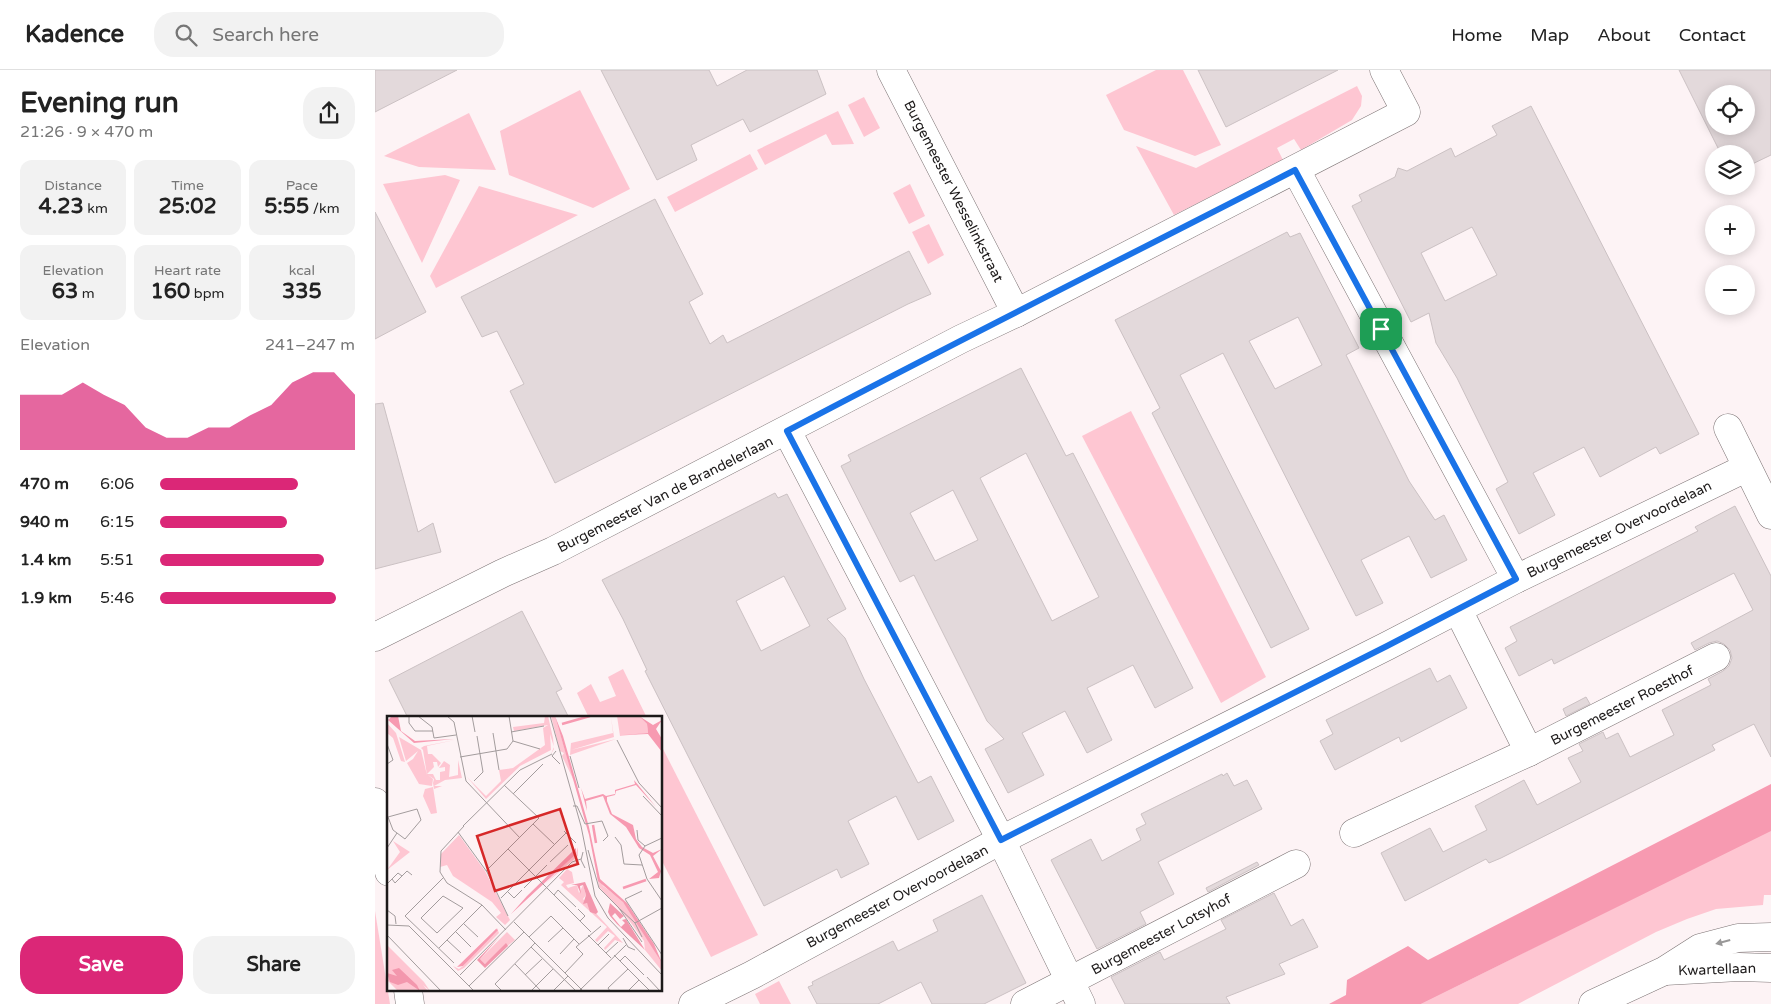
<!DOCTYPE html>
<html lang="en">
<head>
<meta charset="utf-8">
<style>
  body { margin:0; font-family:"Varela Round",sans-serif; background:#f2f2f2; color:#222; height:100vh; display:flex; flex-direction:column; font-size:19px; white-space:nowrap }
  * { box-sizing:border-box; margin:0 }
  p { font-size:16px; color:#767676 }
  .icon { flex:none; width:28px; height:28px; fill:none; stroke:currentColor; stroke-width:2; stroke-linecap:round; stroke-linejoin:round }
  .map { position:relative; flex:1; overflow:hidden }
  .panel { display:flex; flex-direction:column; background:#fff; width:375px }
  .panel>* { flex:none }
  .fabs { position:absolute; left:1330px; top:15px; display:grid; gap:10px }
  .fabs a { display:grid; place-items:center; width:50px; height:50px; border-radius:50%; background:#fff; box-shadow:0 2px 12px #0003; font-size:25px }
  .pin { position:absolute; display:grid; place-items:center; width:42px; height:42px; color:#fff; margin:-21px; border-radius:10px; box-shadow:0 2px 8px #0006 }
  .round { display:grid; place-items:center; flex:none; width:52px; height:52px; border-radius:20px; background:#f2f2f2 }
  .overview { display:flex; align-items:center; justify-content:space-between; height:85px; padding:0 20px }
  h1 { font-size:28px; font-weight:700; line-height:38px }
  .metrics { display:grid; grid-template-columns:repeat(3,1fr); gap:8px; height:85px; padding:5px 20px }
  .metrics div { display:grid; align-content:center; border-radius:12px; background:#f2f2f2; text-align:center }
  .metrics b { font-size:21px; font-weight:700 }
  .metrics small { font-size:14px; font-weight:400 }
  .metrics p { font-size:14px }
  .chart { height:140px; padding:10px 20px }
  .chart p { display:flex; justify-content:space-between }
  .chart svg { width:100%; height:90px; margin-top:5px; fill:#db2777; opacity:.7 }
  .primary-button { display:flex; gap:10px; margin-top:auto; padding:10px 20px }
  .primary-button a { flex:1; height:58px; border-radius:20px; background:#db2777; color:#fff; font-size:20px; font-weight:700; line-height:58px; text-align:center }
  .primary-button a+a { background:#f2f2f2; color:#222 }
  ul { padding:0 20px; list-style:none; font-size:16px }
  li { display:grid; grid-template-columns:80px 60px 1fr; align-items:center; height:38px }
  li i { height:12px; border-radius:6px; background:#db2777 }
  header { display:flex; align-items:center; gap:30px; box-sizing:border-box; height:70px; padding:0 25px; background:#fff; border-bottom:1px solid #e0e0e0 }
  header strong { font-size:24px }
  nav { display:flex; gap:28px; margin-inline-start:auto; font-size:18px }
  .search { width:350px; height:45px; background:#f2f2f2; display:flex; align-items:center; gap:12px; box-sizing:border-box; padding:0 18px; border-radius:20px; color:#767676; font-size:19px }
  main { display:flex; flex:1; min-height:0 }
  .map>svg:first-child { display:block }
  .green { fill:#fec6d2 }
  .water { fill:#f79ab1 }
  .building { fill:#e3d9db; stroke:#cbc1c3; fill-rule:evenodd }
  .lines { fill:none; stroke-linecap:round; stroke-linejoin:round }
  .minor-casing { stroke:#7c7374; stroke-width:29 }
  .tertiary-casing { stroke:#7c7374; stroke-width:29 }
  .minor { stroke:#fff; stroke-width:28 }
  .tertiary { stroke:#fff; stroke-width:28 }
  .oneway { fill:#999898 }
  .route-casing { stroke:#fff; stroke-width:10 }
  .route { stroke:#1a73e8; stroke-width:6 }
  .labels { text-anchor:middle; stroke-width:4; stroke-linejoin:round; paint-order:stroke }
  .street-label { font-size:14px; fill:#1c1919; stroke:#fff }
  .inset-river { fill:none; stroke:#f79ab1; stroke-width:2.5 }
  .inset-road { fill:none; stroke:#a39c9d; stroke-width:1 }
  .view { fill:#d62828; fill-opacity:0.15; stroke:#d62828; stroke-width:2.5 }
  .inset-edge { fill:none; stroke:#1c1919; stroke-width:2.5 }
</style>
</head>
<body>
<header>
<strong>Kadence</strong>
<div class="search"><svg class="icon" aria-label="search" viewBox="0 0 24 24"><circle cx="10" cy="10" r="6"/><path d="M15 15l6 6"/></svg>Search here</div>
<nav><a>Home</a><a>Map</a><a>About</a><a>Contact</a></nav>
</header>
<main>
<section class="panel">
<div class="overview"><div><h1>Evening run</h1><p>21:26 · 9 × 470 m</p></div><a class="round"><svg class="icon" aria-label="share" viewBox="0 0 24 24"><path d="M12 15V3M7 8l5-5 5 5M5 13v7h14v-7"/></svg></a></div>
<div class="metrics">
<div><p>Distance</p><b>4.23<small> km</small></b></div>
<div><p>Time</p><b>25:02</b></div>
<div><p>Pace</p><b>5:55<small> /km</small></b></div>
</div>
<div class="metrics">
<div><p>Elevation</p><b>63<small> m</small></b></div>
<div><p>Heart rate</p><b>160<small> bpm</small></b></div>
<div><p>kcal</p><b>335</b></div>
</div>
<div class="chart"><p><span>Elevation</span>241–247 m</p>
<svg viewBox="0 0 160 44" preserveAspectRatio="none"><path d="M0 44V17L10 17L20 17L30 11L40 17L50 22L60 33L70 38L80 38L90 33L100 33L110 27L120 22L130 11L140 6L150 6L160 17V44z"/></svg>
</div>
<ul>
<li><b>470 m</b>6:06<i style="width:71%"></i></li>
<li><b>940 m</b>6:15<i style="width:65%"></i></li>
<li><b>1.4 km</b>5:51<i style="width:84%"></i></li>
<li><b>1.9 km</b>5:46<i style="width:90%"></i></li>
</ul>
<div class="primary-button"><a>Save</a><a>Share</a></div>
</section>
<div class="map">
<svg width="1396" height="934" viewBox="0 0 1396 934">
  <rect width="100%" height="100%" fill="#fdf3f5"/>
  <g class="green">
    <polygon points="781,0 808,0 846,75 820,86 749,60 731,25"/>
    <polygon points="982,16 987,26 986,36 977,50 926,80 919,69 902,78 908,90 799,145 761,76 821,98"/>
    <polygon points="205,20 255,119 218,138 134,105 125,61"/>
    <polygon points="489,27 505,58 489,67 473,35"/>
    <polygon points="463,41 479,74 457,75 451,64 390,95 382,80"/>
    <polygon points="94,43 121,100 44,97 9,86"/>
    <polygon points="375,84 383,99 300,142 292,127"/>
    <polygon points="70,105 85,110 47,193 8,114"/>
    <polygon points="535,114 550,146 534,154 518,123"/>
    <polygon points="104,116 203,145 61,218 55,206"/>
    <polygon points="554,154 569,185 553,194 537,162"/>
    <polygon points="756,341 891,607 846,633 707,366"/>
    <polygon points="248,599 272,648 214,648 202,623 216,614 225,632 241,626 233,607"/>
    <polygon points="286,675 383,865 336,887 286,789"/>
    <polygon points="1393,761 1396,761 1396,825 1389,825 1388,835 1341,839 1312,849 1281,862 1143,934 1046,934"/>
    <polygon points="0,841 15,934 0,934"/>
    <polygon points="404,911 416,934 385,934 380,924"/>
  </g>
  <polygon class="water" points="1396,714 1396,761 1046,934 954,934 971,925 972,910 1033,876 1053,890"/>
  <g class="building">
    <polygon points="0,0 82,0 0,42"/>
    <polygon points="226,0 334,0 342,16 372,0 442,0 451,24 375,62 368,49 316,75 322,90 282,110"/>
    <polygon points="823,0 963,0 851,57"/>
    <path d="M1304,0H1396V85L1371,97V84H1346ZM1339,24H1371V56H1339Z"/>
    <path d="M1156,36L1324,364L1285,384L1281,377L1225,407L1209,377L1158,403L1180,445L1144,464L1121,419L1133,412L1082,308L1061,273L1054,243L1036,252L977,136L987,131L984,125L1020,107L1023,98L1032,101L1076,78L1080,87L1122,65L1117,56ZM1097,157L1122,205L1070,231L1046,183Z"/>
    <polygon points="280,129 328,224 314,232 335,274 348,265 352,273 534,181 556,224 533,234 180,413 135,321 149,314 122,261 107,267 86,227"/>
    <polygon points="0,142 51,242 0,269"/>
    <path d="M912,162L915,167L925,163L984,278L971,285L1034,411L1060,450L1069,445L1092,490L1056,508L1034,466L986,490L1008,533L981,546L848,283L805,305L934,559L896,578L777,343L785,338L740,250ZM923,247L947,295L900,319L874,271Z"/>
    <path d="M646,298L691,386L698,383L818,618L780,638L758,595L712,618L737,670L712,683L690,641L647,663L669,705L633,723L610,679L629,669L612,651L539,505L525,512L466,396L476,391L473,385ZM651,383L724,527L677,551L605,408ZM578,420L603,470L560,491L535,443Z"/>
    <polygon points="8,333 43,462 58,453 66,482 0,499 0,334"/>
    <path d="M400,423L403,428L412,424L471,539L452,549L470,568L489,609L543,713L556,706L579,751L543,770L521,726L473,751L494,794L466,808L462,799L389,836L270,601L272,600L248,549L227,510ZM409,506L435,556L386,581L361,531Z"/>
    <polygon points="1360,436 1396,506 1396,687 1379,654 1337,675 1340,680 1126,788 1114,793 1111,789 1030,831 1006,783 1055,758 1068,782 1112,760 1100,736 1149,710 1162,735 1206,712 1193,688 1208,681 1204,674 1228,662 1231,669 1243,663 1255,687 1299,665 1287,640 1336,615 1333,609 1348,601 1354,596 1357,588 1355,580 1349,574 1342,571 1334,573 1320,580 1316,573 1378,540 1359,503 1179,594 1177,589 1144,606 1130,578 1142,571 1135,557 1323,461 1320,457"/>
    <polygon points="147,541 187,619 181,622 194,648 33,648 14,610"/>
    <polygon points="1055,598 1062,612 1075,605 1092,638 1026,672 1024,667 960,700 945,671 958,664 951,650"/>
    <polygon points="1211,627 1215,634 1191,646 1188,639"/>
    <polygon points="852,703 859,716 872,710 887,739 783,792 799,824 765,842 771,854 722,879 676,790 716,769 727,791 766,770 761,759 771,754 766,744 847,704 848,706"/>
    <polygon points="882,792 884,795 833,822 831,818"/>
    <polygon points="899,823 916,856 928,849 943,877 904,894 910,904 851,927 855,934 750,934 736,907 785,882 789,890 851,859 846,850"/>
    <polygon points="607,825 651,913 609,934 557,934 546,912 503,934 442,934 433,917 438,915 437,912 518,871 523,881 563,861 558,850"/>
  </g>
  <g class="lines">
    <defs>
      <g id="minor">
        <polyline points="516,0 641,243"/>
        <polyline points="921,100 1141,509"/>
        <polyline points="1353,358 1396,445"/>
        <polyline points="412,361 626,770 706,934"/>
        <polyline points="1083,540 1154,682"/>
        <polyline points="0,567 128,503 178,481 586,269 641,243 1031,42 1009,0"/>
        <polyline points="0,732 14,802"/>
        <polyline points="979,763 1154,682 1341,587"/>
        <polyline points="33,920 35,934"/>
        <polyline points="318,934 377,905 626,770 1012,576 1141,509 1371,398"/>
        <polyline points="650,934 921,794"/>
      </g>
      <g id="tertiary">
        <polyline points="1290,901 1364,897 1396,898"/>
        <polyline points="1218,934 1289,901 1325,878 1363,868 1396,867"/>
      </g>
    </defs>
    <use href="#minor" class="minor-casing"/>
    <use href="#tertiary" class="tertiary-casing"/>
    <use href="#minor" class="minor"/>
    <use href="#tertiary" class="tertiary"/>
  </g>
  <defs><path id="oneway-solid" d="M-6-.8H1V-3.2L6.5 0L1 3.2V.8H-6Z" transform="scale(1.25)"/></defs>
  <use class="oneway" href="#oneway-solid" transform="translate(1348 872) rotate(165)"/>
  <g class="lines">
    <defs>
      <path id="route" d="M920,100L1141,509L1012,576L626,770L412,361C580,272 751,187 920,100Z"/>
    </defs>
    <use href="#route" class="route-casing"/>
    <use href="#route" class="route"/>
  </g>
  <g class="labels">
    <g class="street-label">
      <text transform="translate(579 121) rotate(63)" y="5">Burgemeester Wesselinkstraat</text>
      <text transform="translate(290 424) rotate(-27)" y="5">Burgemeester Van de Brandelerlaan</text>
      <text transform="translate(1244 459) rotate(-26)" y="5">Burgemeester Overvoordelaan</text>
      <text transform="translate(1247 635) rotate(-27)" y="5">Burgemeester Roesthof</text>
      <text transform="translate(522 826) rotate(-28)" y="5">Burgemeester Overvoordelaan</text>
      <text transform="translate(786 864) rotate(-28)" y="5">Burgemeester Lotsyhof</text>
      <text transform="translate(1342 899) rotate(-2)" y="5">Kwartellaan</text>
    </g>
  </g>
  <g transform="translate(12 646)">
    <rect width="275" height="275" fill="#fdf3f5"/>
    <path d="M158,0H161L166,22L167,33L164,38L167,31L163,18L164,34L133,50L99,83L80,61L99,80L114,65L112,54L126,52L158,29L156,12L161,9L127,15L126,11L157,7ZM164,0H168L187,65L175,40L177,37L173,35ZM230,0H252L260,8L261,17L233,20ZM224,1L227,21L184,34L229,23L183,39L184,27L226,17ZM0,7L9,17L18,46L14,45L6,22L0,17ZM12,21L34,34L40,59L36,34L34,32L37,30L68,24L40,30L41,38H45L54,47L51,51L50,46H46L47,51L40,58H46L49,64H53V56L58,55V51L52,52L57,45L63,49L62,61L71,59V44L75,62L58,64L47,70H55L47,73L46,67L47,63L41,59L46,63L45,70L32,68L20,47L26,43L31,35L19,45ZM46,71L50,97L44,98L36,80L38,73ZM72,119L98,155L123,204L118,209L109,201L114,197L105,186L66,160L60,149L53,151L54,138ZM6,125L23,136L0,154L13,136ZM191,131V140L159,167L189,137ZM180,153L185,156L187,167L179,169L181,172L190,169L192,177L196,169L199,179L196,183L236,227L228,224L218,234L217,232L228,220L221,215L210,226L208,224L220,211L174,169L177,166L172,162ZM209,154L216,170L234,183L250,205L275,247V255L258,234L257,225L241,203L212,171ZM110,212L112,217L77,252L71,255L66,250L72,253L76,250ZM120,216L128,224L98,248L93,243ZM0,229L37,266L43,275L36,269L41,275H11L0,264Z" fill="#fec6d2"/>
    <path d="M198,166L211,196L209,198L203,196L200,187L196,188L199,179L196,169L193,170L194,178L190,169H184ZM223,187L237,200L233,203L228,197L225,200L234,211L238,207L235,204L239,203L258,234L230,208L223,200L221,196ZM114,219L93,243L98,248L119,227L121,230L98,252L90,244ZM12,252L30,269L33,275L20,266L11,269L3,266L0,257L10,260L5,254Z" fill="#f397ad"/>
    <path d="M5,0H11L14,15L28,25L67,23L27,27L1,4ZM168,0L176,20L202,111L213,163L240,187L267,228L275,247L236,186L211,165L202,119ZM252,0L266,9L275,4L269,13L275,23V36L261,18L236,19L261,17L260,8ZM247,64L269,91L249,69L229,75L228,79L220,81V85L225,98L246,109L249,123L255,131L266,137L275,133L266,140L274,155L272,162L262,163L271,156L263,139L252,132L239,111L223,98L216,80L199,85L200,95L194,72L198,83L216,78L219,80L228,78V74L248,68ZM189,132V138L124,198L140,180ZM109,213L111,214L76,250L70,251Z" fill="#f79ab1"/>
    <path class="inset-river" d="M175,8L203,0M206,109L209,127M236,172L259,164"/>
    <path class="inset-road" d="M22,0V7L28,15H46M31,0L45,11L47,22L69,19M60,0L67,6L79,65L133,122M85,0L88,16M163,0L194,110L208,180L221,202L275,259M124,16L157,10M106,17L112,54M230,24L252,67L275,92M126,25L153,33M0,28L6,44L0,48M169,35L165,40L173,48M183,40L192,72M73,41L120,33L126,25L122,0M87,65L96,56L90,20M126,78L156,48M256,80L275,100M186,90H190L198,108L215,105L221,120L216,125M30,93L34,104L18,123L6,114L1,101ZM146,108L167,128M76,110L133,54L165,38M77,110L54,135L53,156L60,167L95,189L119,214M250,114L251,124L258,130M177,115L189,127M71,116L100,156L121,200M228,121L234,129L237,148L255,149M275,122L258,130L252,139L260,163L275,185M0,132L10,117M121,133L204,216M201,134L212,172L232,192L255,226M196,136L194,144L198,152M163,146L181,129M99,155L152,102L117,69M56,162L18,200L67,247M5,163L8,167L20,155L25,159M0,168L11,157L15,160M137,172L160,149M120,175L127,182L135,174M255,175L238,183L275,239M167,179L171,174L189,191M56,180L76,192L50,217L34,202ZM114,182L179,117M191,193L198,200L193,205M233,193L248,207L255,221M0,194L8,200L9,208M127,206L196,275M248,207L275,192M77,208L91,221M0,209L22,210L87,275M69,216L84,231M0,219L54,275M201,219L224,242M142,221L164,200L192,228M236,222L241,231L248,234M60,224L74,237M161,226L176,212M211,229L222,218M144,231L188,274M52,232L95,189M219,237L231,226M173,238L187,223M227,239L263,275M233,245L238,240L257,259M128,248L154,275M178,257L196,238L189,231L214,210M73,259L185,146L194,143M138,259L155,243M260,261L273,275M82,270L137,216M115,275L108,268L148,227M144,275L166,253M166,275L181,260M192,275L239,229M223,275L221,272L241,253M241,275L252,264"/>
    <path class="view" d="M173,93L191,148L108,175L90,120Z"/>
    <rect width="275" height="275" class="inset-edge"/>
  </g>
</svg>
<div class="fabs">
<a><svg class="icon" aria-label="locate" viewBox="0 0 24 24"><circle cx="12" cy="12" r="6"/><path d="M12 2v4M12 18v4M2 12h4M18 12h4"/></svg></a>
<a><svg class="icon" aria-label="layers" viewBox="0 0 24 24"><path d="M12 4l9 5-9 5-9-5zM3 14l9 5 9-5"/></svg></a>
<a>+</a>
<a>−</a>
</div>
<div class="pin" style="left:1006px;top:259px;background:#1e9e55"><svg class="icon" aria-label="arrive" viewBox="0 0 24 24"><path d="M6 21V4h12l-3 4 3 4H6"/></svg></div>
</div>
</main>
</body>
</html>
